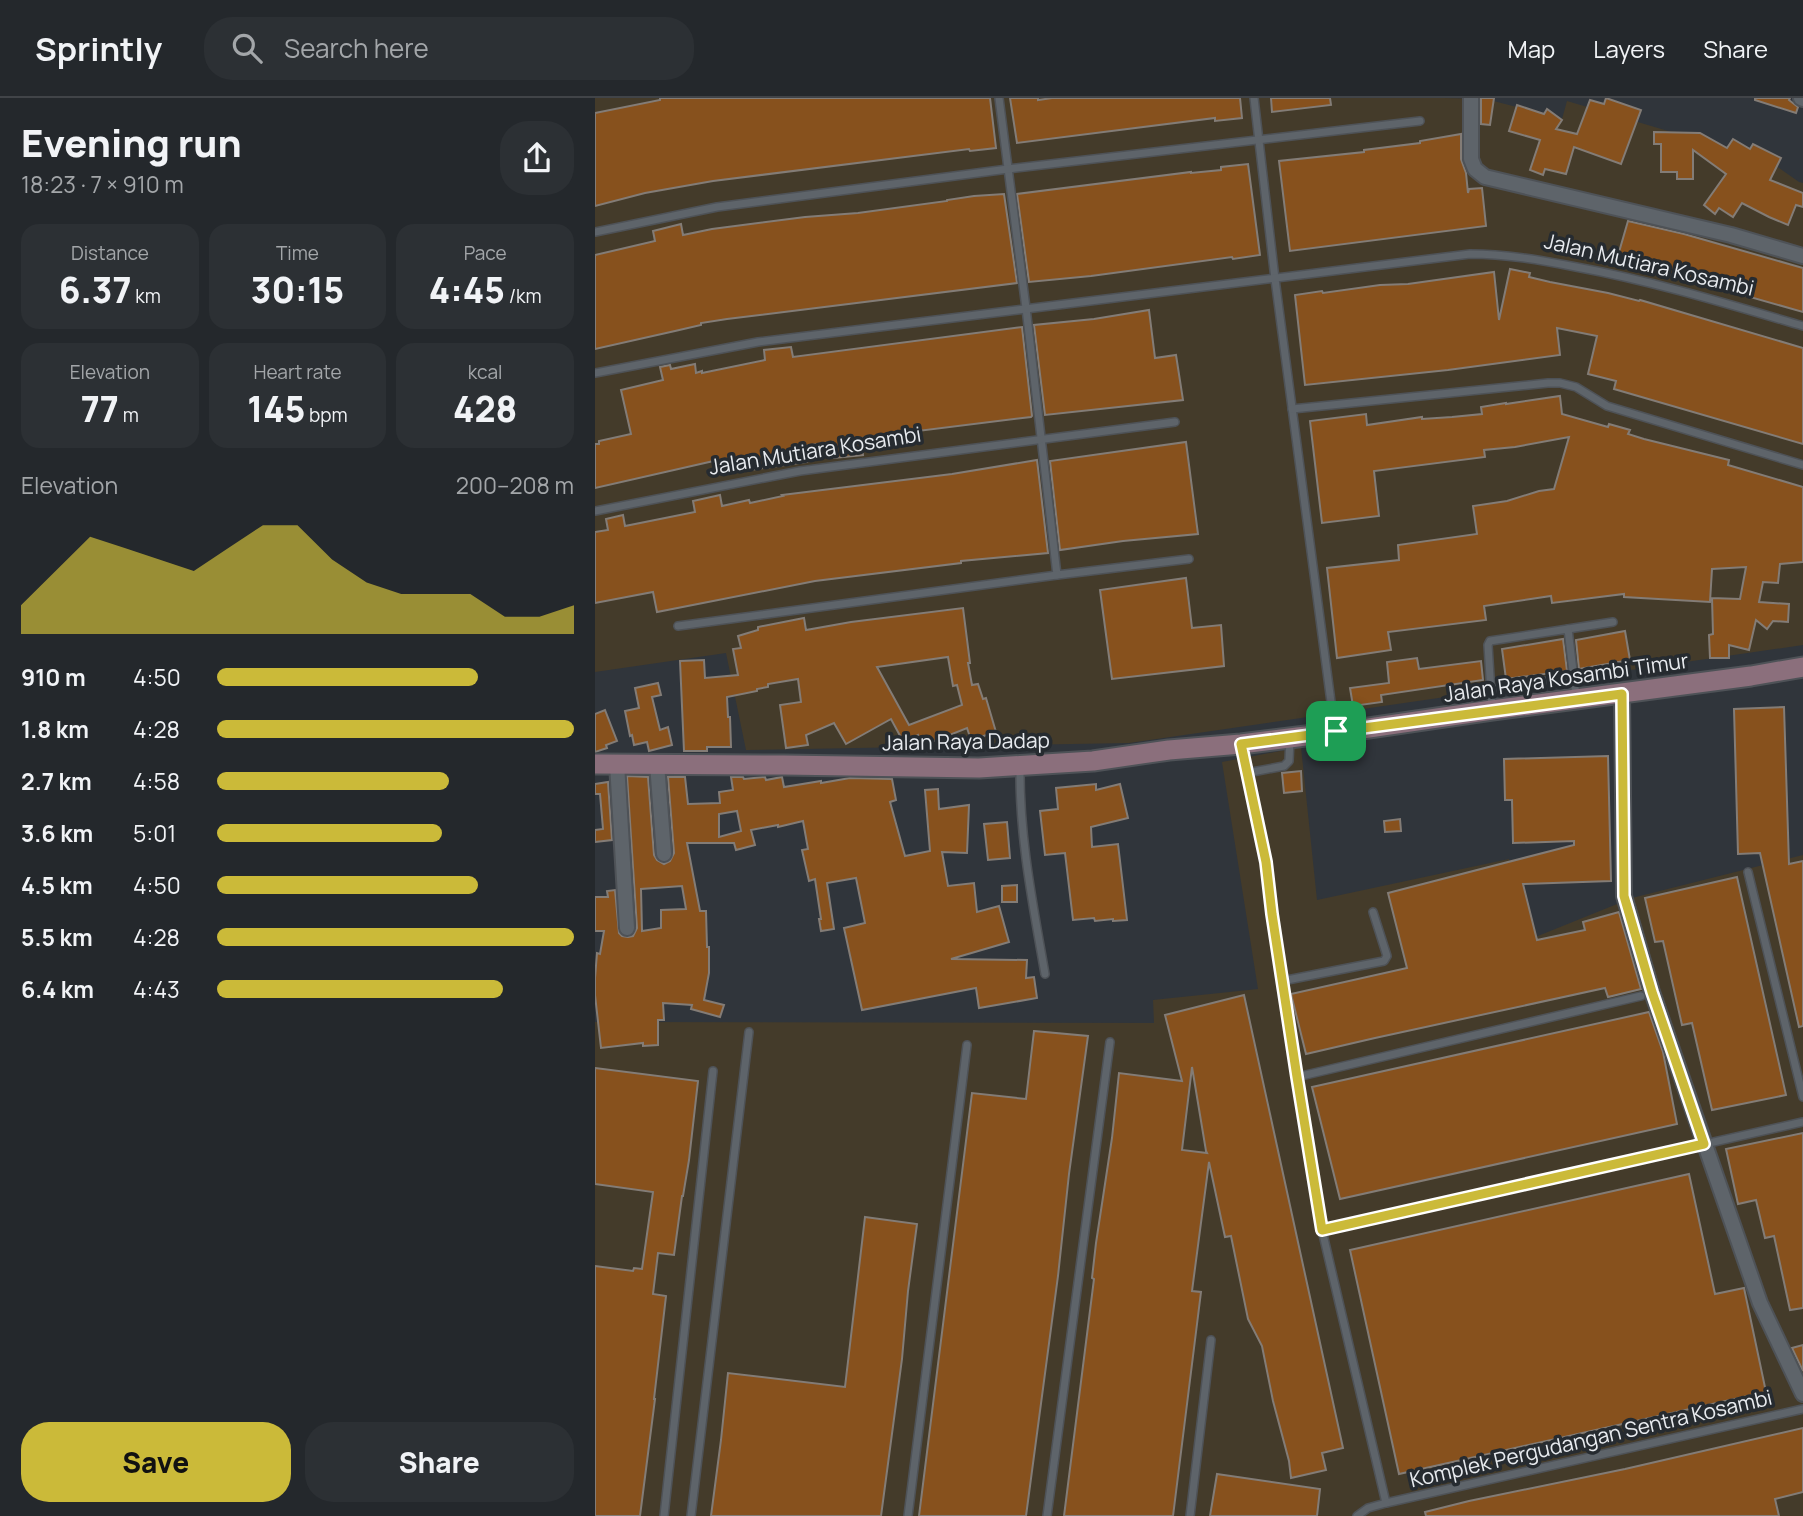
<!DOCTYPE html>
<html lang="en">
<head>
<meta charset="utf-8">
<style>
  body { margin:0; font-family:Manrope,sans-serif; background:#2c3034; color:#f1f3f6; height:100vh; display:flex; flex-direction:column; font-size:26px; white-space:nowrap }
  * { box-sizing:border-box; margin:0 }
  p { font-size:23px; color:#a3a6a9 }
  .icon { flex:none; width:38px; height:38px; fill:none; stroke:currentColor; stroke-width:2; stroke-linecap:round; stroke-linejoin:round }
  .map { position:relative; flex:1; overflow:hidden }
  .details { display:flex; flex-direction:column; background:#24282c; width:595px }
  .details>* { flex:none }
  .pin { position:absolute; display:grid; place-items:center; width:60px; height:60px; color:#fff; margin:-30px; border-radius:14px; box-shadow:0 4px 10px #0006 }
  .round { display:grid; place-items:center; flex:none; width:74px; height:74px; border-radius:28px; background:#2c3034 }
  .head { display:flex; align-items:center; justify-content:space-between; height:119px; padding:0 21px }
  h1 { font-size:38px; font-weight:800; line-height:52px }
  .metrics { display:grid; grid-template-columns:repeat(3,1fr); gap:10px; height:119px; padding:7px 21px }
  .metrics div { display:grid; align-content:center; border-radius:18px; background:#2c3034; text-align:center }
  .metrics b { font-size:35px; font-weight:800 }
  .metrics small { font-size:19px; font-weight:400 }
  .metrics p { font-size:19px }
  .chart { height:196px; padding:14px 21px }
  .chart p { display:flex; justify-content:space-between }
  .chart svg { width:100%; height:126px; margin-top:7px; fill:#cbba39; opacity:.7 }
  .action { display:flex; gap:14px; margin-top:auto; padding:14px 21px }
  .action a { flex:1; height:80px; border-radius:28px; background:#cbba39; color:#111; font-size:28px; font-weight:800; line-height:80px; text-align:center }
  .action a+a { background:#2c3034; color:#f1f3f6 }
  ul { padding:0 21px; list-style:none; font-size:23px }
  li { display:grid; grid-template-columns:112px 84px 1fr; align-items:center; height:52px }
  li i { height:18px; border-radius:9px; background:#cbba39 }
  header { display:flex; align-items:center; gap:42px; box-sizing:border-box; height:98px; padding:0 35px; background:#24282c; border-bottom:2px solid #414448 }
  header strong { font-size:33px }
  nav { display:flex; gap:38px; margin-inline-start:auto; font-size:24px }
  .search { width:490px; height:63px; background:#2c3034; display:flex; align-items:center; gap:18px; box-sizing:border-box; padding:0 24px; border-radius:28px; color:#a3a6a9; font-size:26px }
  main { display:flex; flex:1; min-height:0 }
  .map>svg:first-child { display:block }
  .industrial { fill:#443b2a }
  .building { fill:#87511d; stroke:#837c76; stroke-width:2; fill-rule:evenodd }
  .lines { fill:none; stroke-linecap:round; stroke-linejoin:round }
  .service-casing { stroke:#4e5257; stroke-width:10 }
  .minor-casing { stroke:#4e5257; stroke-width:18 }
  .secondary-casing { stroke:#4e5257; stroke-width:23 }
  .service { stroke:#5e646a; stroke-width:7 }
  .minor { stroke:#5e646a; stroke-width:14 }
  .secondary { stroke:#8b6f7c; stroke-width:19 }
  .route-casing { stroke:#fff; stroke-width:14 }
  .route { stroke:#cbba39; stroke-width:9 }
  .labels { text-anchor:middle; stroke-width:7; stroke-linejoin:round; paint-order:stroke }
  .street-label { font-size:21px; fill:#e8ebef; stroke:#262b30 }
</style>
</head>
<body>
<header>
<strong>Sprintly</strong>
<div class="search"><svg class="icon" aria-label="search" viewBox="0 0 24 24"><circle cx="10" cy="10" r="6"/><path d="M15 15l6 6"/></svg>Search here</div>
<nav><a>Map</a><a>Layers</a><a>Share</a></nav>
</header>
<main>
<section class="details">
<div class="head"><div><h1>Evening run</h1><p>18:23 · 7 × 910 m</p></div><a class="round"><svg class="icon" aria-label="share" viewBox="0 0 24 24"><path d="M12 15V3M7 8l5-5 5 5M5 13v7h14v-7"/></svg></a></div>
<div class="metrics">
<div><p>Distance</p><b>6.37<small> km</small></b></div>
<div><p>Time</p><b>30:15</b></div>
<div><p>Pace</p><b>4:45<small> /km</small></b></div>
</div>
<div class="metrics">
<div><p>Elevation</p><b>77<small> m</small></b></div>
<div><p>Heart rate</p><b>145<small> bpm</small></b></div>
<div><p>kcal</p><b>428</b></div>
</div>
<div class="chart"><p><span>Elevation</span>200–208 m</p>
<svg viewBox="0 0 160 44" preserveAspectRatio="none"><path d="M0 44V34L10 22L20 10L30 14L40 18L50 22L60 14L70 6L80 6L90 18L100 26L110 30L120 30L130 30L140 38L150 38L160 34V44z"/></svg>
</div>
<ul>
<li><b>910 m</b>4:50<i style="width:73%"></i></li>
<li><b>1.8 km</b>4:28<i style="width:100%"></i></li>
<li><b>2.7 km</b>4:58<i style="width:65%"></i></li>
<li><b>3.6 km</b>5:01<i style="width:63%"></i></li>
<li><b>4.5 km</b>4:50<i style="width:73%"></i></li>
<li><b>5.5 km</b>4:28<i style="width:100%"></i></li>
<li><b>6.4 km</b>4:43<i style="width:80%"></i></li>
</ul>
<div class="action"><a>Save</a><a>Share</a></div>
</section>
<div class="map">
<svg width="1208" height="1418" viewBox="0 0 1208 1418">
  <rect width="100%" height="100%" fill="#30353b"/>
  <g class="industrial">
    <polygon points="0,0 850,0 891,1 967,21 972,3 1174,63 1204,84 1208,85 1208,547 534,645 151,652 131,555 0,574"/>
    <polygon points="706,649 722,802 914,761 933,842 1037,800 1208,757 1208,1418 0,1418 0,924 559,925 558,902 663,891 627,664"/>
  </g>
  <g class="building">
    <polygon points="65,0 395,0 401,50 375,53 374,51 118,83 50,95 0,108 0,15 65,2"/>
    <polygon points="415,0 443,0 443,2 457,0 645,0 647,20 620,23 620,20 422,45"/>
    <polygon points="676,0 735,0 736,7 677,14"/>
    <polygon points="886,0 899,0 895,27 886,26"/>
    <polygon points="1011,0 1046,12 1026,66 979,49 971,76 950,71 948,77 935,72 945,42 914,33 922,7 949,16 952,11 967,22 961,31 982,36 995,2 1009,6"/>
    <polygon points="1160,0 1195,0 1194,2 1203,9 1201,15 1160,2"/>
    <polygon points="1059,34 1105,35 1132,50 1138,41 1155,51 1158,46 1186,60 1175,82 1208,95 1208,109 1201,107 1193,127 1174,119 1147,105 1138,119 1124,110 1120,116 1109,107 1131,76 1098,52 1098,81 1082,81 1082,74 1066,74 1066,46 1059,46"/>
    <polygon points="866,36 866,61 871,75 873,95 874,91 887,90 891,128 695,153 684,63 769,54 769,52 825,45 825,43"/>
    <polygon points="653,66 665,157 638,161 637,159 496,178 434,184 422,96 596,74 596,75 626,72 626,69"/>
    <polygon points="409,96 422,185 132,221 106,225 106,227 80,233 0,251 0,157 60,143 58,133 86,126 88,137 117,131 210,119 263,115 352,103 352,102 379,98"/>
    <polygon points="1033,123 1089,136 1208,170 1208,214 1022,161"/>
    <polygon points="915,171 935,175 934,179 955,184 1013,195 1044,203 1045,202 1208,250 1208,346 1019,291 1021,283 993,276 1002,238 962,230 965,257 853,272 710,287 700,197 727,193 728,195 785,187 813,186 899,174 904,222"/>
    <polygon points="554,212 560,260 581,257 588,302 450,317 439,227 499,221"/>
    <polygon points="427,229 437,318 436,319 266,340 268,357 239,360 237,344 209,348 212,364 125,376 123,362 0,390 0,346 4,346 4,343 36,336 26,292 68,282 65,269 75,267 76,271 100,266 101,275 107,273 107,275 170,262 169,252 196,249 198,259"/>
    <polygon points="965,298 967,316 1013,329 1014,326 1035,332 1033,336 1049,341 1134,362 1133,367 1208,389 1208,464 1185,466 1183,485 1168,484 1164,504 1194,506 1193,524 1178,523 1172,531 1161,522 1154,552 1134,547 1134,560 1115,560 1114,537 1118,536 1117,500 1145,501 1151,469 1117,471 1115,504 1029,499 1029,496 957,505 956,498 889,508 891,522 793,534 796,552 742,560 732,470 804,462 803,447 882,436 878,408 912,403 944,393 959,391 974,339 920,349 889,352 890,359 779,373 784,418 727,425 715,323 771,316 772,327 827,319 827,321 857,319 887,316 886,309 911,305 911,306"/>
    <polygon points="591,344 603,436 528,443 465,452 455,363"/>
    <polygon points="442,362 453,455 366,463 366,465 220,483 62,514 58,494 0,505 0,434 13,432 11,421 28,417 30,428 100,414 98,403 125,397 127,408 154,402 155,405 188,398 187,397 357,376"/>
    <polygon points="591,480 597,530 626,527 629,568 517,581 505,492"/>
    <path d="M368,510L375,565H373L377,587L383,586L388,601L391,600L401,634L376,642L372,630L327,648L323,637L309,645L296,621L251,646L239,625L211,637L213,647L191,650L185,607L206,604L203,581L173,586V589L162,591V593L132,599L133,619H135L136,649H112V653H89L85,563L109,562L110,580L143,577L138,551L146,550L143,538L163,532V529L209,520L211,532L256,524ZM353,559L358,588L362,587L367,607L314,627L282,569Z"/>
    <polygon points="1030,533 1035,562 984,571 981,542"/>
    <polygon points="968,541 972,573 911,581 907,551"/>
    <polygon points="822,560 824,571 886,563 888,582 786,597 787,604 758,608 755,590 794,585 792,564"/>
    <polygon points="63,585 66,597 57,599 65,632 73,629 77,647 54,653 52,644 39,647 37,637 35,638 30,613 44,610 40,590"/>
    <polygon points="1189,609 1194,766 1208,763 1208,928 1204,929 1165,755 1143,756 1139,611"/>
    <polygon points="10,612 22,643 11,647 12,650 0,654 0,616"/>
    <polygon points="1013,658 1016,783 928,786 942,842 990,832 988,824 1024,814 1046,891 1013,899 1010,890 780,940 711,956 696,896 812,870 793,795 979,747 979,743 918,745 917,702 910,702 909,661"/>
    <polygon points="706,673 707,693 689,695 687,675"/>
    <path d="M32,678L53,679L59,757L62,762L69,766L75,763L79,755L73,679H90L93,706L125,705L124,694L138,692L136,679H148L149,681L170,679L171,682L187,679L189,689L226,683V685L255,680L297,681L301,702L295,704L310,758L335,753L330,692L343,691L344,711L374,707L372,755L347,754L353,788L379,785L382,814L404,808L414,844L356,861L432,862L431,880L439,879L442,900L384,910L381,890L267,912L249,830L270,825L261,780L232,785L239,831L226,833L224,821H226L220,781L214,783L207,752L213,751L208,723L183,729V727L156,732L160,747L141,752L139,745H92L105,813H111L112,849H114V875L109,902L129,907L125,919L96,911L97,907L68,905L69,922H63V947L48,948V945L6,950L0,897V880L2,855L5,856L9,833H0V799H13L12,793L20,792L24,835L27,838L33,839L38,838L42,830ZM142,713L146,733L124,739V716ZM87,788L91,811L66,812V830L47,833L46,791Z"/>
    <polygon points="13,684 17,742 0,744 0,732 8,731 5,696 0,696 0,686"/>
    <polygon points="501,686 501,692 525,686 533,720 496,729 497,749 523,746 532,822 518,823 518,821 500,823 499,820 478,822 470,755 450,757 445,713 463,711 461,690"/>
    <polygon points="805,721 806,733 790,734 789,723"/>
    <polygon points="412,724 415,760 393,762 389,726"/>
    <polygon points="1142,779 1191,997 1117,1012 1097,925 1087,927 1068,843 1060,844 1050,800"/>
    <polygon points="422,787 422,804 407,804 407,788"/>
    <path d="M649,897L748,1350L727,1355L731,1372L696,1380L694,1363L678,1303L667,1248L653,1221L636,1138L630,1139L614,1064L597,1193L606,1194L578,1418H469L499,1181L497,1180L501,1145L517,1040L524,975L587,983L570,917ZM597,969L611,1053L612,1055L587,1052Z"/>
    <polygon points="1054,914 1068,954 1082,1026 745,1101 717,989"/>
    <polygon points="439,933 493,938 474,1076 463,1178 431,1418 324,1418 377,995 431,1001"/>
    <polygon points="0,970 103,983 94,1062 88,1098 87,1098 79,1157 63,1155 58,1196 71,1198 59,1301 60,1301 45,1418 0,1418 0,1168 38,1173 39,1170 47,1171 58,1094 0,1086"/>
    <polygon points="1208,1035 1208,1210 1195,1212 1179,1138 1170,1140 1161,1102 1143,1106 1131,1051"/>
    <polygon points="1094,1076 1120,1196 1149,1190 1171,1294 804,1376 755,1152"/>
    <polygon points="270,1119 322,1126 313,1193 307,1261 286,1418 116,1418 126,1342 133,1275 250,1289"/>
    <polygon points="1208,1247 1208,1273 1197,1250"/>
    <polygon points="1208,1330 1208,1394 1180,1401 1184,1418 831,1418 830,1414 874,1403 1030,1371"/>
    <polygon points="622,1376 725,1391 722,1418 615,1418"/>
  </g>
  <g class="lines">
    <defs>
      <g id="service">
        <polyline points="404,0 431,210 462,477 594,461"/>
        <polyline points="659,0 680,181 738,619"/>
        <polyline points="0,134 122,109 413,71 825,23"/>
        <path d="M0,275L163,244L875,156C911,156 945,162 981,169C1058,183 1133,206 1208,228"/>
        <polyline points="697,311 953,285 965,285 981,289 1012,308 1208,367"/>
        <polyline points="0,413 205,373 580,324"/>
        <polyline points="83,528 462,477"/>
        <polyline points="973,531 1018,524"/>
        <polyline points="896,591 979,579"/>
        <polyline points="897,611 893,547 895,543 973,531 981,598"/>
        <polyline points="646,647 671,764 687,883 727,1132"/>
        <path d="M425,668C424,738 438,807 450,876"/>
        <polyline points="652,675 689,668 694,663 695,640"/>
        <polyline points="1153,774 1208,999"/>
        <polyline points="687,883 789,863 792,858 778,814"/>
        <polyline points="702,979 1046,898"/>
        <polyline points="1208,1024 727,1132 791,1405 1208,1311"/>
        <polyline points="69,1418 118,973"/>
        <polyline points="96,1418 154,934"/>
        <polyline points="313,1418 372,947"/>
        <polyline points="452,1418 515,944"/>
        <polyline points="595,1418 616,1242"/>
        <polyline points="762,1418 773,1410 791,1405"/>
      </g>
      <g id="minor">
        <polyline points="876,0 876,61 880,71 890,79 1136,137 1208,158"/>
        <polyline points="1206,0 1208,1"/>
        <polyline points="1027,595 1029,798 1057,894 1165,1205 1208,1296"/>
        <polyline points="22,666 32,830"/>
        <polyline points="62,666 69,756"/>
      </g>
      <polyline id="secondary" points="0,666 189,667 384,670 498,663 574,652 646,646 767,631 897,612 1156,578 1208,569"/>
    </defs>
    <use href="#service" class="service-casing"/>
    <use href="#minor" class="minor-casing"/>
    <use href="#secondary" class="secondary-casing"/>
    <use href="#service" class="service"/>
    <use href="#minor" class="minor"/>
    <use href="#secondary" class="secondary"/>
  </g>
  <g class="lines">
    <defs>
      <polygon id="route" points="1027,596 1029,798 1057,894 1109,1046 727,1132 702,979 677,816 671,764 646,646"/>
    </defs>
    <use href="#route" class="route-casing"/>
    <use href="#route" class="route"/>
  </g>
  <g class="labels">
    <g class="street-label">
      <text transform="translate(1054 167) rotate(13)" y="7">Jalan Mutiara Kosambi</text>
      <text transform="translate(220 353) rotate(-9)" y="7">Jalan Mutiara Kosambi</text>
      <text transform="translate(971 580) rotate(-8)" y="7">Jalan Raya Kosambi Timur</text>
      <text transform="translate(371 644) rotate(-1)" y="7">Jalan Raya Dadap</text>
      <text transform="translate(996 1341) rotate(-13)" y="7">Komplek Pergudangan Sentra Kosambi</text>
    </g>
  </g>
</svg>
<div class="pin" style="left:741px;top:633px;background:#1e9e55"><svg class="icon" aria-label="arrive" viewBox="0 0 24 24"><path d="M6 21V4h12l-3 4 3 4H6"/></svg></div>
</div>
</main>
</body>
</html>
